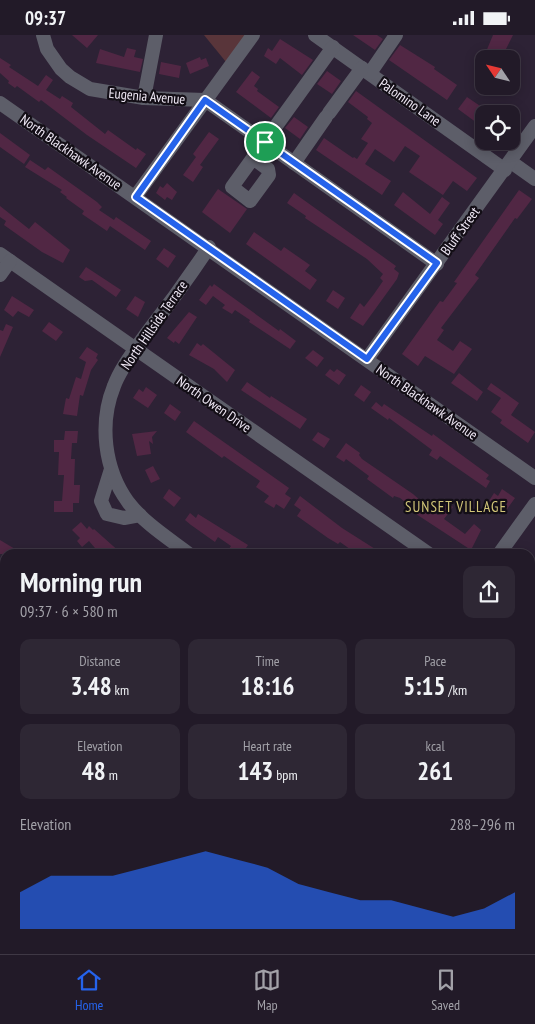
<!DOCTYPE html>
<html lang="en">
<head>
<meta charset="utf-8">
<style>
  body { margin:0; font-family:"PT Sans Narrow",sans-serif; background:#2e2734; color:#f1f3f6; height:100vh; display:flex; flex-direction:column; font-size:19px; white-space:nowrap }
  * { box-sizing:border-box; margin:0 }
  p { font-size:16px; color:#a2a1a8 }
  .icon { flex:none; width:28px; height:28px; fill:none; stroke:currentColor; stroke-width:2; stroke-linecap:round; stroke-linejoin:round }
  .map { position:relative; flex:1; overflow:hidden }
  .sheet { position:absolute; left:0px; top:514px; width:535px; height:406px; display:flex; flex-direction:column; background:#221a28; border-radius:15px 15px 0 0; box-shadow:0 2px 12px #0003,0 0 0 1px #3f3845 }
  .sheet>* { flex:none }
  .needle { width:32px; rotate:305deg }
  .fabs { position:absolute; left:475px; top:15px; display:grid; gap:10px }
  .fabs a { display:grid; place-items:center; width:45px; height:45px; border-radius:10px; background:#221a28; box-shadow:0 2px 12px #0003,0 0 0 1px #3f3845; font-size:25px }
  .pin { position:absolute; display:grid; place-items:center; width:42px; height:42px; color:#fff; margin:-21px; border:2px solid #fff; border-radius:50%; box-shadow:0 1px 5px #0007 }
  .round { display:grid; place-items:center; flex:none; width:52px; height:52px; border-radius:10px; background:#2e2734 }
  .headline { display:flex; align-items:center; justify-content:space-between; height:85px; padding:0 20px }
  h1 { font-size:28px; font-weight:600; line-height:38px }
  .metrics { display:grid; grid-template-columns:repeat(3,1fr); gap:8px; height:85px; padding:5px 20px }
  .metrics div { display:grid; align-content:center; border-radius:10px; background:#2e2734; text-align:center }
  .metrics b { font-size:25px; font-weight:600 }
  .metrics small { font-size:14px; font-weight:400 }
  .metrics p { font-size:14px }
  .chart { height:140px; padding:10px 20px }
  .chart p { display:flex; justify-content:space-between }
  .chart svg { width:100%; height:90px; margin-top:5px; fill:#2563eb; opacity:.7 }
  .status { display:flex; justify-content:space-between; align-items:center; height:35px; padding:0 25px; background:#221a28; direction:ltr }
  .status svg { height:14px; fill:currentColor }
  .tabs { display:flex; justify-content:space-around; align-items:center; height:70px; border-top:1px solid #3f3845; background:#221a28; font-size:14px; color:#a2a1a8 }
  .tabs a { display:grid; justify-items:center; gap:2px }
  .tabs .active { color:#2563eb }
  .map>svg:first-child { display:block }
  .built { fill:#392a43 }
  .green { fill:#59353a }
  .building { fill:#512744 }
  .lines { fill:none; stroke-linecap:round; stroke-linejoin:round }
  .minor { stroke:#5d5e69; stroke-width:14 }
  .major { stroke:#9294aa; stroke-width:15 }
  .route-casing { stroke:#fff; stroke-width:10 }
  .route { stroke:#2563eb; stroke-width:6 }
  .labels { text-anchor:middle; stroke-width:4.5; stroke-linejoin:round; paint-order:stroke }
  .street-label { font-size:14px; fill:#f0e9f6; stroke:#130e16 }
  .neighbourhood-label { font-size:15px; letter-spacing:1px; fill:#d2c678; stroke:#130e16 }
</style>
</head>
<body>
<div class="status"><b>09:37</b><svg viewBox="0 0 49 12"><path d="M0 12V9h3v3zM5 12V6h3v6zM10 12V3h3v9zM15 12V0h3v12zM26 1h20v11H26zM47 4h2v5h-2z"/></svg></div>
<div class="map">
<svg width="535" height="919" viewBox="0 0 535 919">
  <rect width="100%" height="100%" fill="#2d2235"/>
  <polygon class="built" points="0,745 5,749 5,915 177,915 174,919 0,919"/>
  <polygon class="green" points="204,0 246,0 226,27"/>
  <g class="building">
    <polygon points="72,0 98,0 87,13"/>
    <polygon points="353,0 377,0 383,4 375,15"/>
    <polygon points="493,0 513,0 501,24 483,24"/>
    <polygon points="280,4 313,25 302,40 280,23 276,29 264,21 268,13 272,16"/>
    <polygon points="400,10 435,32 434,34 457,50 447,65 389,25"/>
    <polygon points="127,13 136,15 134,22 143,24 140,37 96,28 100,14 124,22"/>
    <polygon points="200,22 201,25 206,23 209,31 190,39 186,28"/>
    <polygon points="0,23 11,30 9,32 38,51 46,40 53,45 46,55 60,64 62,61 73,68 71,72 105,99 108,95 136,115 137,113 146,119 136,133 87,100 41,65 39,67 17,51 15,53 8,48 9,46 0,38"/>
    <polygon points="161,27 181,31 179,43 159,39"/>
    <polygon points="252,36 260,42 254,51 258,54 257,56 279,72 271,83 236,57"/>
    <polygon points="327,36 341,46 332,59 317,49"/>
    <polygon points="356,56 477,143 467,156 453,146 443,160 409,137 420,121 405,111 394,127 375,114 365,129 391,146 382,160 316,115 324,103 353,123 354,122 357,124 368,108 361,104 372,88 367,84 368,82 348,67"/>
    <polygon points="467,62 486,75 477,88 458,74"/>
    <polygon points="294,82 308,92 300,104 285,93"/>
    <polygon points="209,97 219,104 200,130 203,132 193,147 183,140 196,122 193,119"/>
    <polygon points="0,98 30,120 24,129 0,112"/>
    <polygon points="30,125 45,135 48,132 97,167 102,172 99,175 114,185 116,182 151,206 145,215 110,191 107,196 82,179 84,176 66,163 67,162 60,157 62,155 25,132"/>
    <polygon points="167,148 177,157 172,165 167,162 165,165 156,158 160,151 163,153"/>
    <polygon points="218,154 247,174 230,198 202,177"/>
    <polygon points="519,155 532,164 517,184 515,183 475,240 479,243 441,293 444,295 437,305 453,316 460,306 472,314 454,339 425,321 418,331 402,319 440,266 443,267 457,248 454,247"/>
    <polygon points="403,157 430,179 442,162 450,168 438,185 443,189 435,200 394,170"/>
    <polygon points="294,158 396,231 394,234 399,238 397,244 363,291 350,283 360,268 364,272 374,259 383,246 380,243 383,239 367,224 305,183 306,181 287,168"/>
    <polygon points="0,171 29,194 35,187 70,215 63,228 42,217 4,190 6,186 0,182"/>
    <polygon points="254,197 281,216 284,212 310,230 305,236 317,245 310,255 246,209"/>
    <polygon points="164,213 176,221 168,233 156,224"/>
    <polygon points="86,232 121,255 116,262 92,245 85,246 79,242"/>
    <polygon points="214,249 279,296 280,294 296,306 290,314 249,287 250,285 235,275 232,279 222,273 225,270 213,261 206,270 199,265 210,250 212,252"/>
    <polygon points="333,255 345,263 338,274 326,266"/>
    <polygon points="12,261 34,275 29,282 18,276 13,282 4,275"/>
    <polygon points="135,261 145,267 138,282 126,274"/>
    <polygon points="189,277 197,282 179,309 175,306 174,308 167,303"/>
    <polygon points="49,287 63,297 56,306 42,296"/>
    <polygon points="6,289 13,292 0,322 0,295 3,296"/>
    <polygon points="197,308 201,311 203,309 235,335 227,347 214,334 189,320"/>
    <polygon points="87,312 98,319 96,323 98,325 91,335 83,361 80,360 77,381 63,379 66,363 69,364 76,342 81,344 86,327 79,323"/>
    <polygon points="313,315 324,323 317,332 305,323"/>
    <polygon points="330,334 334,337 337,334 346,340 339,350 325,340"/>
    <polygon points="459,338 483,357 477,366 451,348"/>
    <polygon points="247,347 270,363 271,361 307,384 300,394 241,355"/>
    <polygon points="491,348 519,368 511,380 535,397 528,408 500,388 502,385 491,377 501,363 487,354"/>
    <polygon points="361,350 371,357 364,367 354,360"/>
    <polygon points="146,352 157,360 148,373 133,363 139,354 143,357"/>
    <polygon points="376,367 382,372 384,369 432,401 433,399 489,440 486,444 490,446 486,453 440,421 437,425 429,420 432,415 389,383 388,385 371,373"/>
    <polygon points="170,369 181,377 175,386 164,378"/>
    <polygon points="194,386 289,453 285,459 291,463 284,474 276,469 274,473 264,467 269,461 256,452 260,446 224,421 222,423 186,397"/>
    <polygon points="65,396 78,396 77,408 72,408 71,424 75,424 74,450 80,450 79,468 73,468 73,477 54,477 54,466 62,466 64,440 58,440 59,417 54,417 54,405 64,405"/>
    <polygon points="157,396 152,402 153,409 149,406 151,419 137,421 132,399"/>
    <polygon points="318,397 330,404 324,413 312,405"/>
    <polygon points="346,408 360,418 359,420 362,424 413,459 421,466 420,468 438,480 447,468 453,472 444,484 465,499 474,489 481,495 471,515 416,479 418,477 400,463 394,461 393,463 367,444 369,441 346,424 344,427 336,422"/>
    <polygon points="153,431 160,444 151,448 145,435"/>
    <polygon points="169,454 181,463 174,472 163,463"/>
    <polygon points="502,454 515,463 505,477 489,466 494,458 498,461"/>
    <polygon points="300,461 342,493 383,519 357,519 340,507 338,509 328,503 297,481 301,475 294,470"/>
    <polygon points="190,478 196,483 198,479 248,510 242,519 235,519 229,514 231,511 218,502 215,507 191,490 185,485"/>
    <polygon points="81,487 87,494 89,491 93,495 94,494 122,519 100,519 89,506 82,512 77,506 80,503 72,495"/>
    <polygon points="0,505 15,514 12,519 0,519"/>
  </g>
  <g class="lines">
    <g class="minor">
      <polyline points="43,0 47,14 61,34 70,42 90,54 144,63 205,65 437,229"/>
      <polyline points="315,0 505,135"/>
      <polyline points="370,38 396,0"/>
      <polyline points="144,63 156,0"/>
      <polyline points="0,68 535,443"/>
      <polyline points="329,78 362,33"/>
      <polyline points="253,123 268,134 269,140 250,166 232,152 333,12"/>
      <polyline points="511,127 535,144"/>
      <polyline points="294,128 326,82"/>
      <polyline points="135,162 253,0"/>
      <polyline points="0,219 429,519"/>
      <polyline points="0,240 10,226"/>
      <polyline points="367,324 535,91"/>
      <polyline points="111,434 101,466 107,479 124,483 140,480"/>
      <path d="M189,519C168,503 144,488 128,467C104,434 99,388 114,351C121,332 135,315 146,299C168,271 189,242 209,212"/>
      <polyline points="499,519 535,469"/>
      <polyline points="0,567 5,570"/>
      <polyline points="530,589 535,593"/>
      <polyline points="530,758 535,761"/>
      <polyline points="0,804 5,797"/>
      <polyline points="0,851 5,845"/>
      <polyline points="5,889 2,894 5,896"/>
      <polyline points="32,915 36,918 41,915"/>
      <polyline points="60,915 63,919"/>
      <polyline points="521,915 526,919"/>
      <polyline points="174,919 177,915"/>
      <polyline points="195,919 198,915"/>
    </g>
    <g class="major">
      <polyline points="0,712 5,715"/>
      <polyline points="0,745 5,749"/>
      <polyline points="248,915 254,919"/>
      <polyline points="287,915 293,919"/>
    </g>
  </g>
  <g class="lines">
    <defs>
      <polygon id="route" points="205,65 437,228 367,324 136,162"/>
    </defs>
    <use href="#route" class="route-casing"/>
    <use href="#route" class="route"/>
  </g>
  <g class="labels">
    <g class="street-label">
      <text transform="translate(147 61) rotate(5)" y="5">Eugenia Avenue</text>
      <text transform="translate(410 67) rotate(35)" y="5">Palomino Lane</text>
      <text transform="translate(71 117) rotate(35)" y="5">North Blackhawk Avenue</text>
      <text transform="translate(460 196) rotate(-54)" y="5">Bluff Street</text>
      <text transform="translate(154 290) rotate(-55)" y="5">North Hillside Terrace</text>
      <text transform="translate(427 367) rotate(35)" y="5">North Blackhawk Avenue</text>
      <text transform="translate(214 369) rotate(35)" y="5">North Owen Drive</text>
    </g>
    <g class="neighbourhood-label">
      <text x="456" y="477">SUNSET VILLAGE</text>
    </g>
  </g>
</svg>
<div class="fabs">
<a><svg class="needle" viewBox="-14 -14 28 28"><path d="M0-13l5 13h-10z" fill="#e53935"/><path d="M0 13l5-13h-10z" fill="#a2a1a8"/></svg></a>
<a><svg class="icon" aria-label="locate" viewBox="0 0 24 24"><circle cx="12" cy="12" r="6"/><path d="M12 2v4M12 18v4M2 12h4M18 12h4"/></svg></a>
</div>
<div class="pin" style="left:265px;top:107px;background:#1e9e55"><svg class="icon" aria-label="arrive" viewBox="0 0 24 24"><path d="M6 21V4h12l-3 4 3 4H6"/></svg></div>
<section class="sheet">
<div class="headline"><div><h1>Morning run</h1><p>09:37 · 6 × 580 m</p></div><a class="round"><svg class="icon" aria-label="share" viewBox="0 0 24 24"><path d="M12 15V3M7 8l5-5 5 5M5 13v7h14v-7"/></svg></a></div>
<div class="metrics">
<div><p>Distance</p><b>3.48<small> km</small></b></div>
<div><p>Time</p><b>18:16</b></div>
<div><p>Pace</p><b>5:15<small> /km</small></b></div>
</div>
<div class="metrics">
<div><p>Elevation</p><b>48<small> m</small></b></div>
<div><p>Heart rate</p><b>143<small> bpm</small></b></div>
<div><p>kcal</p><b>261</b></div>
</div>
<div class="chart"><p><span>Elevation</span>288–296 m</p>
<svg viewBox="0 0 160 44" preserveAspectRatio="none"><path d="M0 44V26L10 18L20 18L30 18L40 14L50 10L60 6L70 10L80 14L90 22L100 26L110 30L120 30L130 34L140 38L150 34L160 26V44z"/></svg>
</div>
</section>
</div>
<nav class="tabs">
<a class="active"><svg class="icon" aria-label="home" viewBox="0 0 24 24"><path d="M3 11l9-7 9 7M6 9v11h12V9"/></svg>Home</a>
<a><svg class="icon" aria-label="map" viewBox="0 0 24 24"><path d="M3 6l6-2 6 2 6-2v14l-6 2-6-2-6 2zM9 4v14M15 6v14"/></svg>Map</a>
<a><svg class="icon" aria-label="saved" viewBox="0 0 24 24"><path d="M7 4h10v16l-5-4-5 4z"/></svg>Saved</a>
</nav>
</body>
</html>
